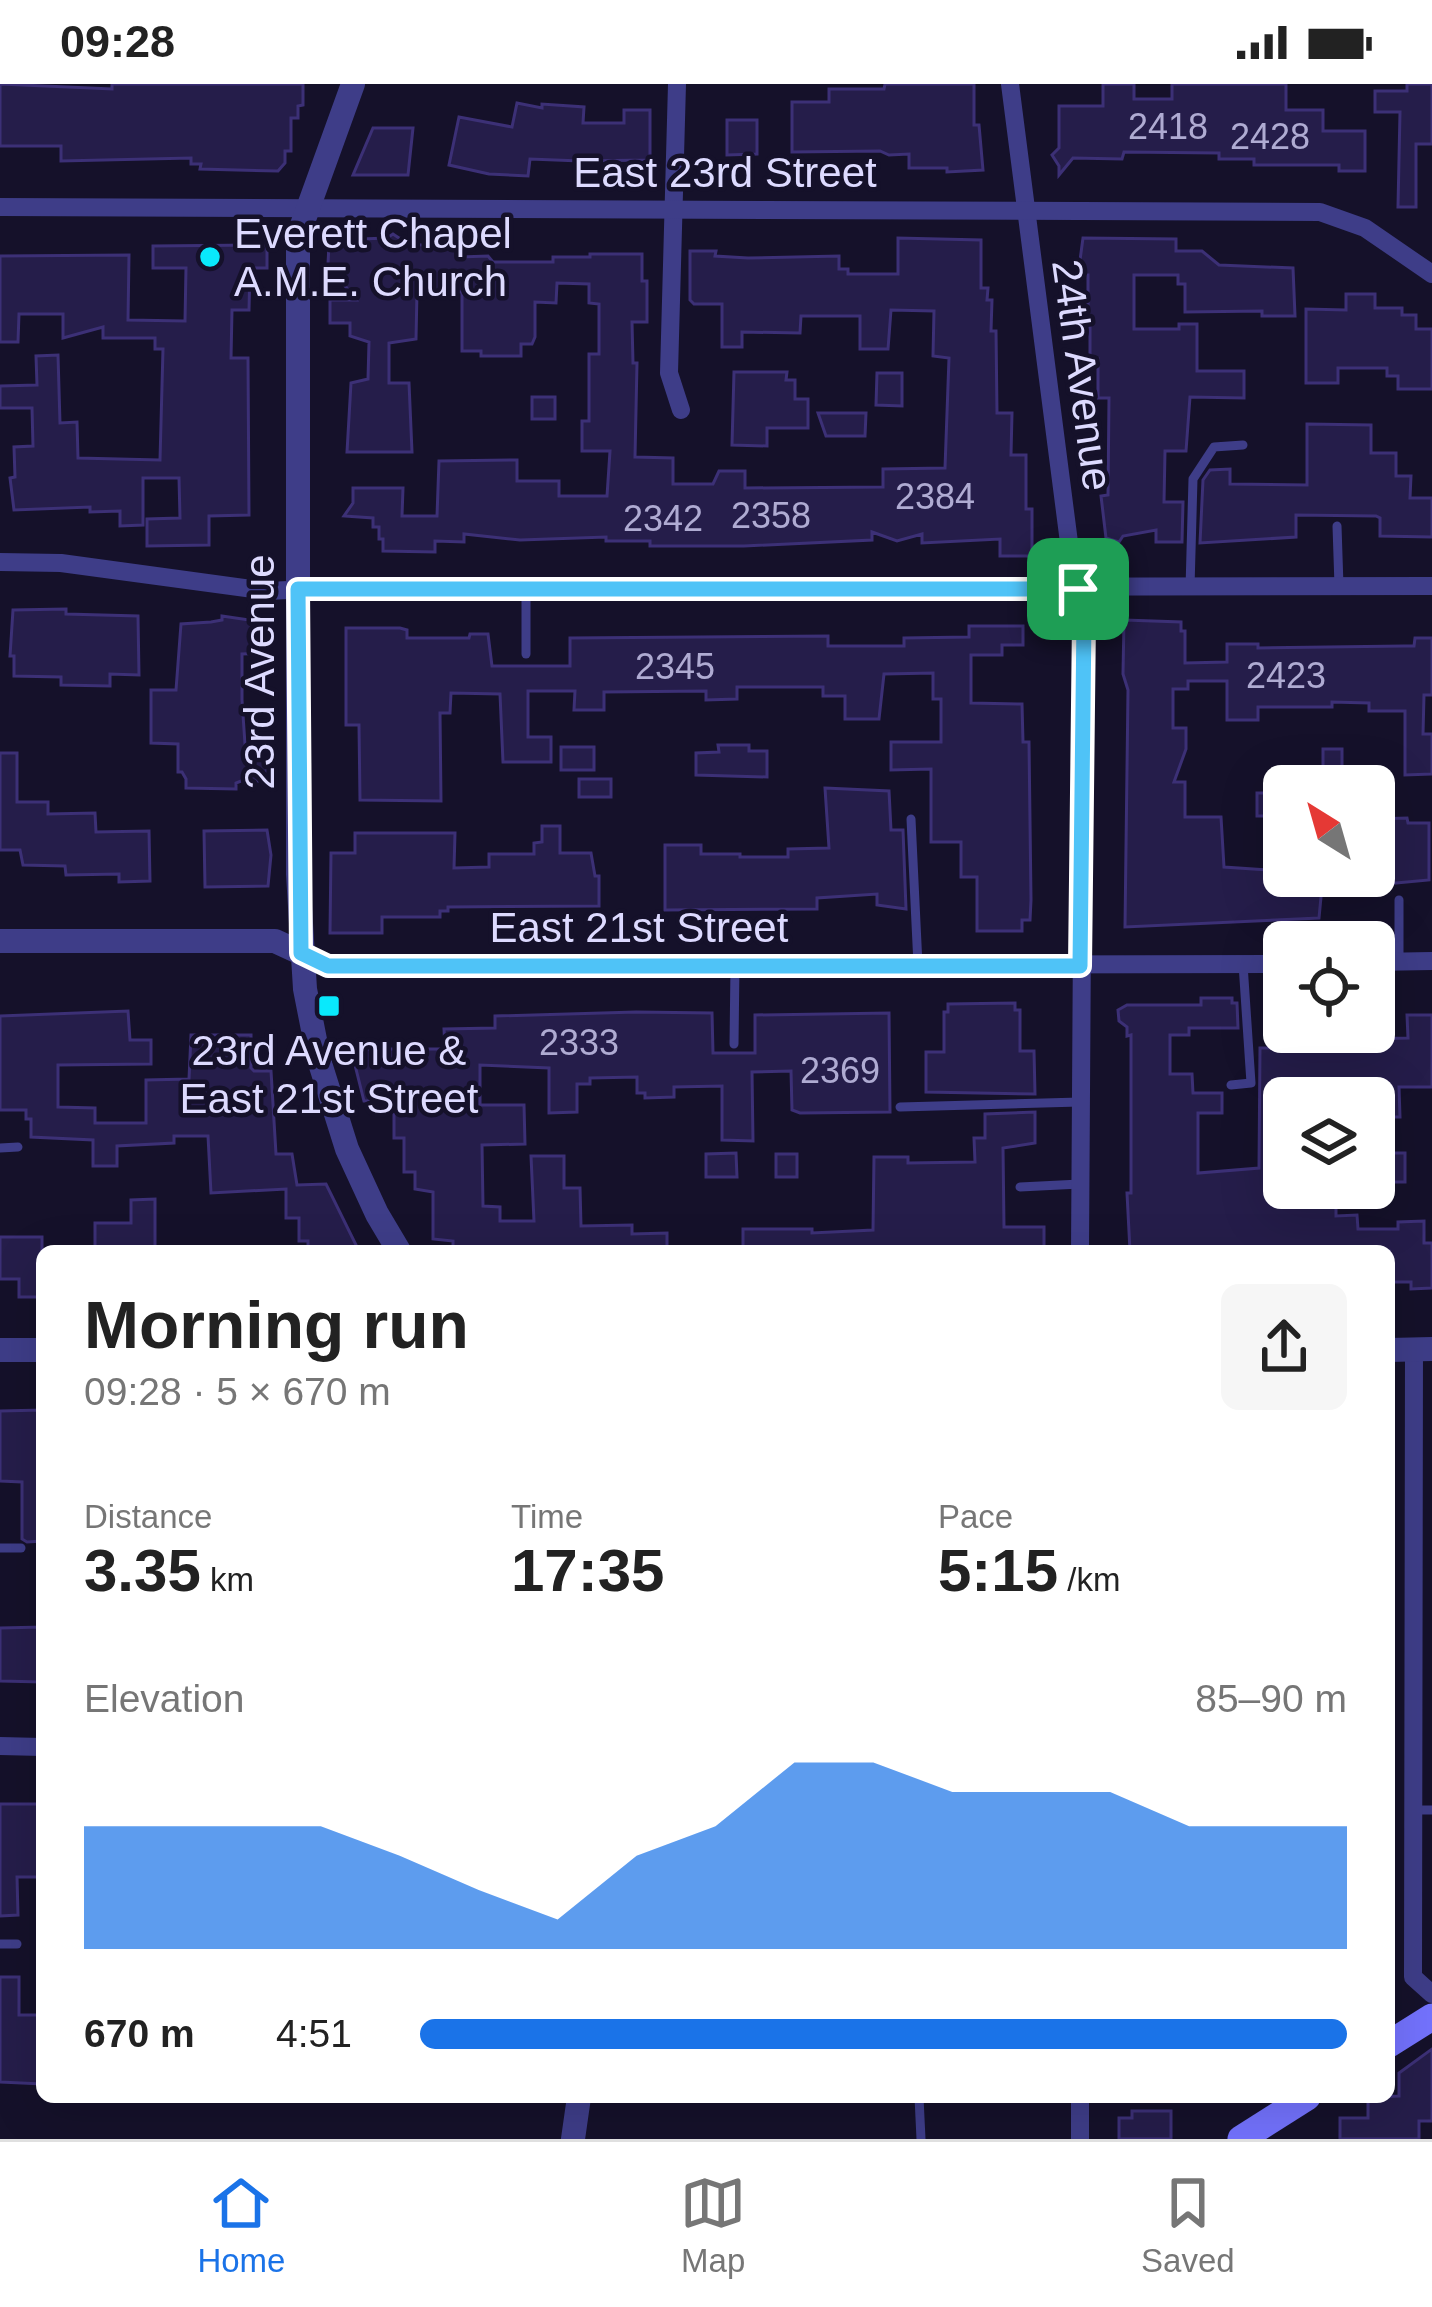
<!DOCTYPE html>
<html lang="en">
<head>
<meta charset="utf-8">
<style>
  body { margin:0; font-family:Helvetica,sans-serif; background:#f6f6f6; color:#222; height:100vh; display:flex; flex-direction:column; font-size:45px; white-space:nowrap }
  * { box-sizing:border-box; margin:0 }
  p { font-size:39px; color:#767676 }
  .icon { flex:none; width:66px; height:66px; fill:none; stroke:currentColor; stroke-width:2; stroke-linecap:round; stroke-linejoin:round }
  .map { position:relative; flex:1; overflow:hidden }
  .details { position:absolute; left:36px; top:1161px; width:1359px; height:858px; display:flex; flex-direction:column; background:#fff; border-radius:18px; box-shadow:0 12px 48px #0002 }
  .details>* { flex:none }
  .needle { width:78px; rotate:323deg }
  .fabs { position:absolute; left:1263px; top:681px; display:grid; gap:24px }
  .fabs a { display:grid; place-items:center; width:132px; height:132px; border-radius:18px; background:#fff; box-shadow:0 12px 48px #0002; font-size:60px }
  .pin { position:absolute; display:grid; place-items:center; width:102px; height:102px; color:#fff; margin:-51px; border-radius:24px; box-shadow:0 6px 18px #0006 }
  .round { display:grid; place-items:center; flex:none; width:126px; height:126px; border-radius:18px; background:#f6f6f6 }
  .overview { display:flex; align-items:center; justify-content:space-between; height:204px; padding:0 48px }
  h1 { font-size:66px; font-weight:800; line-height:90px }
  .metrics { display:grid; grid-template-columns:repeat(3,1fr); gap:18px; height:204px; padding:12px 48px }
  .metrics div { display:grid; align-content:center }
  .metrics b { font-size:60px; font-weight:800 }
  .metrics small { font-size:33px; font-weight:400 }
  .metrics p { font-size:33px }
  .chart { height:336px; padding:24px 48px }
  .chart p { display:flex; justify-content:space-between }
  .chart svg { width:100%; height:216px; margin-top:12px; fill:#1a73e8; opacity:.7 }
  ul { padding:0 48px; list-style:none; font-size:39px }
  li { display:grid; grid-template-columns:192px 144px 1fr; align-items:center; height:90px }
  li i { height:30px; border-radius:15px; background:#1a73e8 }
  .status { display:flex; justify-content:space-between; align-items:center; height:84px; padding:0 60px; background:#fff; direction:ltr }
  .status svg { height:33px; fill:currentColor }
  .dock { display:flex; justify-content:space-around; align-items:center; height:168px; border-top:3px solid #e0e0e0; background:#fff; font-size:33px; color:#767676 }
  .dock a { display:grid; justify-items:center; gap:6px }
  .dock .active { color:#1a73e8 }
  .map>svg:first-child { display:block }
  .building { fill:#251d4a; stroke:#3c3076; stroke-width:3 }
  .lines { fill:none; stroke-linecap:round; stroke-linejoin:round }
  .service { stroke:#3e3d88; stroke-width:9 }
  .minor { stroke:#3e3d88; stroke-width:18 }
  .tertiary { stroke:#3e3d88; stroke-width:24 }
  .secondary { stroke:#7372fd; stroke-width:27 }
  .route-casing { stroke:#fff; stroke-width:24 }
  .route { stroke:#4fc3f7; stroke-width:15 }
  .poi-dot { fill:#09e9fc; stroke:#15112a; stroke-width:4.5 }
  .labels { text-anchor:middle; stroke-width:9; stroke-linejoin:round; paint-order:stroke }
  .number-label { font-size:36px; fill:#afabd2 }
  .street-label { font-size:42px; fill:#dddaff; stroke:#15112a }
  .poi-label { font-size:42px; fill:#dddaff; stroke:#15112a; text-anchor:start }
</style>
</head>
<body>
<div class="status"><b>09:28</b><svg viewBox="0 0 49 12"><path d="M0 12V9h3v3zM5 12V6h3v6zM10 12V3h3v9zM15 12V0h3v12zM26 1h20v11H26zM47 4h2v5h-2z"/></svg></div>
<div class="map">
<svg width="1432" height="2055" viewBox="0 0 1432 2055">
  <rect width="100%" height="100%" fill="#15112a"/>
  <g class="building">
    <polygon points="0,0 112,5 112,0 303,0 303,21 298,22 298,34 291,34 291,67 285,67 285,79 278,87 200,85 201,80 191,80 191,74 61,77 61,62 0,62"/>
    <polygon points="885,0 974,0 974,41 979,41 983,86 947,88 947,84 909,84 909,70 889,71 880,67 792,68 792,18 829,18 829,5 884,5"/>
    <polygon points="1103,0 1134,0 1134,15 1172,15 1172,0 1286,0 1286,26 1323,26 1323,47 1365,47 1365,87 1339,87 1339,81 1254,81 1254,75 1219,75 1219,69 1124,68 1122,75 1073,74 1059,91 1059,82 1052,71 1059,64 1059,22 1103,22"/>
    <polygon points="1407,0 1432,0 1432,60 1416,60 1416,123 1398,123 1400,28 1375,28 1375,7 1407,7"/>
    <polygon points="517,19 542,24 542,20 584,23 583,39 624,39 624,26 650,26 650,72 647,76 581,77 530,75 528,92 489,90 449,81 459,33 512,43"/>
    <polygon points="727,36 757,36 757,70 727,71"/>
    <polygon points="373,44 413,44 408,91 353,91"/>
    <polygon points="356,149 361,155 387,154 393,150 399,154 418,155 418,161 453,160 453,165 460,165 460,173 488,172 493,178 553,178 553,173 590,173 590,170 642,170 642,197 647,197 647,238 632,238 633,279 637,279 635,373 673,374 673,400 713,400 719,387 745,387 745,404 883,403 883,385 945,384 949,274 933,272 934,227 891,226 888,265 860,265 860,232 801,232 800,249 742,248 742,263 722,263 722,220 694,220 690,216 690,167 716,167 715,172 748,174 839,172 839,185 848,185 848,190 898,190 898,154 981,156 981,204 988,204 987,216 992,216 991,247 996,247 997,329 1012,329 1011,371 1026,371 1026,425 1032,425 1032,472 1000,472 1000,455 922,459 922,450 897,457 872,448 872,456 744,462 650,462 650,457 606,457 606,453 520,456 464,450 464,458 435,457 435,468 383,467 383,455 379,455 379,443 373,443 373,434 344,432 353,419 353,404 403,404 402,432 437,432 439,377 517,376 517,397 559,397 559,412 607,412 610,367 582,367 582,337 589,337 589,270 599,270 599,220 589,219 589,200 557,199 556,219 535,218 535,253 532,260 521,260 521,272 481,272 481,267 462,267 462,208 417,207 416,255 389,259 389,299 409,299 412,368 347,368 351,299 368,295 369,258 350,252 350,239 330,239 330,216 356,216 328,180 329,160 334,154 350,155"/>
    <polygon points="1083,154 1176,155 1176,167 1202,167 1219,181 1293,184 1295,232 1262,232 1262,227 1185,228 1185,200 1178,200 1178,191 1134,191 1134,245 1179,245 1179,240 1197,240 1197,287 1244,287 1244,314 1190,313 1186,367 1165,367 1164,418 1183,418 1182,458 1156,458 1156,446 1123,452 1119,458 1106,454 1101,412 1108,411 1109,314 1098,314 1098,275 1090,275 1090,239 1083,229 1088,221 1088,191 1078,191"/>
    <polygon points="267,161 267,184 250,184 249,226 232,226 231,274 248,274 249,431 209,432 209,461 147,462 147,435 180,434 179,394 143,394 143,441 120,442 120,427 90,428 90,423 14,426 10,394 15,393 14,363 33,362 32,324 0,324 0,302 37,301 36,272 58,271 60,339 77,338 78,374 160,376 163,265 155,265 155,254 103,254 103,243 63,254 63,230 19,230 18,258 0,258 0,172 129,171 128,236 185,237 186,184 153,184 153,162"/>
    <polygon points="1346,210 1375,210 1375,224 1402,224 1402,231 1416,231 1416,245 1432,245 1432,305 1398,305 1398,292 1387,292 1387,284 1338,284 1338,299 1306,299 1306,225 1346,226"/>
    <polygon points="734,288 787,288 786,296 795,296 795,315 808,315 808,344 767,344 767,362 732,361"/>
    <polygon points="877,289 902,289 902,322 876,321"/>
    <rect x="532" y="313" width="23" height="22"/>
    <polygon points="818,329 866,329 865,352 826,352"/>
    <polygon points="1307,340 1371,341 1371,369 1396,369 1396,392 1411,392 1410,414 1432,414 1432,453 1380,452 1380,434 1376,432 1296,431 1296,453 1200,459 1203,396 1210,386 1230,385 1230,400 1307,401"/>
    <polygon points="66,525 66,530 138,532 139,591 110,590 110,602 61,601 61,593 14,592 14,572 10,572 13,526"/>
    <polygon points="222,532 262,538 267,543 267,569 242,570 242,616 246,675 267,675 267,697 241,697 236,699 236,705 186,704 186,695 182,688 178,688 178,660 151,659 151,606 176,606 181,540 211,538 222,536"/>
    <polygon points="1124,536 1181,538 1181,547 1185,547 1185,579 1227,578 1227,560 1258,560 1258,564 1404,562 1414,562 1415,554 1432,554 1432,611 1424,611 1423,650 1432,650 1432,690 1405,691 1405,627 1369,627 1369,619 1332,618 1332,623 1258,623 1258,636 1227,636 1227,597 1188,597 1188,605 1173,605 1173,644 1186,644 1186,665 1174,698 1185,698 1185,733 1221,733 1224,783 1284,787 1284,792 1323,792 1319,834 1125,843 1128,606 1123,590"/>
    <polygon points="969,542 1023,542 1023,561 1002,561 1002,571 971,571 971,619 1022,620 1023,658 1029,658 1031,816 1030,836 1022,836 1022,847 977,847 977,793 961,793 961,758 931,758 931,685 891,686 891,658 941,658 941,615 933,615 933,589 884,590 879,635 845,635 845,612 823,612 823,603 737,603 737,615 706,616 706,607 604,608 604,626 574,626 575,607 528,607 528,653 551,653 551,678 503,678 500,610 451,609 450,629 440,629 441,717 360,716 359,641 346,641 346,544 400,544 407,546 407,554 469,554 470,550 488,550 492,582 570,582 570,554 828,552 828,562 904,562 904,554 969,553"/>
    <polygon points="718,661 749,661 749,667 767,667 767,693 696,691 696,669 719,668"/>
    <rect x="561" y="663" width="33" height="23"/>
    <rect x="1323" y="665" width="19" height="23"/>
    <polygon points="0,669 17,669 17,718 48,718 48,730 95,729 96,748 149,747 150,797 119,798 119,790 66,791 65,782 23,781 20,766 0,766"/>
    <rect x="579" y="695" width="32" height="18"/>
    <polygon points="825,704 889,707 891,746 903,746 906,825 877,821 877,810 817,814 817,825 665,826 665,761 701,761 701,770 740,770 740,773 788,773 788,765 829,764"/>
    <rect x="1257" y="709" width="26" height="23"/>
    <polygon points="1407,734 1408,739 1429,739 1429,796 1374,801 1374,735"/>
    <polygon points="542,742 560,742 560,769 591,769 595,792 599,792 599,822 448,823 448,827 440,827 440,833 382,833 382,849 330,849 331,769 355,769 355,749 455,749 454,784 489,783 489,770 534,770 534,759 542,758"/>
    <polygon points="267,746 271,771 268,802 205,803 204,747"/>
    <polygon points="1201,914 1232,914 1232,919 1237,919 1238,944 1189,944 1189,951 1170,951 1170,990 1192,990 1193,1009 1222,1009 1222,1029 1198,1029 1198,1089 1259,1084 1260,964 1297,964 1297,948 1362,948 1362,955 1408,954 1407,931 1432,931 1432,1003 1399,1003 1400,1033 1374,1033 1374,1014 1348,1014 1348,1008 1291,1009 1291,1014 1284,1014 1283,1047 1284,1104 1307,1104 1307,1121 1336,1121 1336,1132 1357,1131 1358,1145 1398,1145 1398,1138 1424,1137 1424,1159 1432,1159 1432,1204 1411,1205 1411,1198 1389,1198 1389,1167 1130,1167 1127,1109 1131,1109 1131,951 1127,952 1127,943 1119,937 1118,926 1127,921 1201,921"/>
    <polygon points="1015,919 1015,926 1020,926 1020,967 1034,967 1035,1010 926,1008 926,968 944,968 944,928 948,928 948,920"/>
    <polygon points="128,927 130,956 151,956 151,980 58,981 58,1023 95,1024 95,1039 146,1039 146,996 189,995 191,951 251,951 251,984 254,987 271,987 276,1070 292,1070 297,1101 326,1100 359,1167 308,1167 308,1157 299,1157 299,1134 286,1134 286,1105 211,1109 208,1052 174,1052 174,1059 117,1062 117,1082 93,1082 93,1056 31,1053 31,1035 26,1035 26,1026 0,1026 0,932"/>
    <polygon points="636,928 712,929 713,969 755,969 755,931 889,929 890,1028 800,1029 792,1026 791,987 752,988 753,1057 722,1056 722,1002 674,1003 674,1013 645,1014 645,1009 637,1009 637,993 590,994 590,1000 577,1000 577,1028 549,1029 549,984 480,981 480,1021 524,1021 525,1060 482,1061 483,1122 500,1123 500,1137 534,1137 531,1072 564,1072 564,1104 580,1104 581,1142 632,1141 632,1150 667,1149 667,1167 453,1167 453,1157 433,1155 433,1108 415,1105 415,1088 404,1088 404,1054 394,1054 394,1017 364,1017 351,965 445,965 444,945 495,944 495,932"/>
    <polygon points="1035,1028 1035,1059 1003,1064 1004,1143 1044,1143 1044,1167 743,1167 743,1145 812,1145 812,1149 873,1146 874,1073 908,1073 908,1079 975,1078 974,1054 985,1054 985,1030"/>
    <polygon points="736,1069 737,1093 706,1093 706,1070"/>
    <rect x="1374" y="1069" width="31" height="29"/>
    <rect x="776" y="1070" width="21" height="23"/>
    <polygon points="155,1115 155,1167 95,1167 95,1139 131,1139 131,1116"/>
    <polygon points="0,1153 42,1153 42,1213 19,1213 19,1195 0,1195"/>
    <polygon points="42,1326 42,1457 27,1458 22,1455 22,1398 0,1397 0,1327"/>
    <polygon points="42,1543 42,1598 0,1597 0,1544"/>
    <polygon points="0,1720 42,1720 42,1793 17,1793 18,1831 0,1832"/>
    <polygon points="0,1893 19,1893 19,1931 42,1931 42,2000 0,1998"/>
    <polygon points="1432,1965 1432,2037 1419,2037 1419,2055 1340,2055 1340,2034 1368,2034 1368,2013 1399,2012 1399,1989"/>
    <polygon points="1132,2027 1171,2027 1171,2055 1119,2055 1119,2034 1132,2034"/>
  </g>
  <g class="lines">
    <g class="service">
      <polyline points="1337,442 1339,502"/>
      <polyline points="526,504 526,570"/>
      <polyline points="1190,504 1193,395 1214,363 1243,361"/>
      <polyline points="911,735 918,881"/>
      <polyline points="1399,816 1399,878"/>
      <polyline points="734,960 735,882"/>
      <polyline points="1231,1001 1251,999 1243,880"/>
      <polyline points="900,1023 1080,1018"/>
      <polyline points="0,1064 18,1063"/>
      <polyline points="1020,1103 1080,1100"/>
      <polyline points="0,1464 21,1464"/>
      <polyline points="1414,1726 1432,1726"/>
      <polyline points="0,1860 17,1860"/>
      <polyline points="919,2013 921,2055"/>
    </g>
    <g class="minor">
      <polyline points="677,0 669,289 681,326"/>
      <polyline points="1010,0 1071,474 1084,535 1080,1167"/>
      <polyline points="0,123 1320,128 1365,144 1432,190"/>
      <polyline points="0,478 61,479 267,507 332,504 1432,502"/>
      <polyline points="301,869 327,882 1284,880"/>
      <polyline points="1374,878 1432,877"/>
      <polyline points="1414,1265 1413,1893 1432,1910"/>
      <polyline points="0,1662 42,1663"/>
      <polyline points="1080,2055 1080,2013"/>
    </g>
    <g class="tertiary">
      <polyline points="353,0 298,152 298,790 305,905 319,976 347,1065 377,1130 399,1167"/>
      <polyline points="0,857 275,857 301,869"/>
      <polyline points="0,1266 42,1266"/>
      <polyline points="1389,1266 1432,1265"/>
      <polyline points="573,2055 579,2013"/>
    </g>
    <g class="secondary">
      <polyline points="1389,1960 1432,1933"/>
      <polyline points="1241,2055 1307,2013"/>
    </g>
  </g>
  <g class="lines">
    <defs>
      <polygon id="route" points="298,505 1078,505 1084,535 1080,882 328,882 301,869"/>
    </defs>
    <use href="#route" class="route-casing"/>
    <use href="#route" class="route"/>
  </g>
  <g class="poi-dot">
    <circle cx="210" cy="173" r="12"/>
    <rect x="317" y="910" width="24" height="24" rx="6"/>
  </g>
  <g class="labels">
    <g class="number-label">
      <text x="1168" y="55">2418</text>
      <text x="1270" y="65">2428</text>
      <text x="935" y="425">2384</text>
      <text x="771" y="444">2358</text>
      <text x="663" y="447">2342</text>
      <text x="675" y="595">2345</text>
      <text x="1286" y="604">2423</text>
      <text x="579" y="971">2333</text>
      <text x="840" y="999">2369</text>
    </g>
    <g class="street-label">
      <text x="725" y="103">East 23rd Street</text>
      <text transform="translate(1083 291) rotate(82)" y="15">24th Avenue</text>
      <text transform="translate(259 588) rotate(-90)" y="15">23rd Avenue</text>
      <text x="639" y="858">East 21st Street</text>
    </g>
    <g class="poi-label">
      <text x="234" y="164">Everett Chapel<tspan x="234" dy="48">A.M.E. Church</tspan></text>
      <text x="329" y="981" text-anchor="middle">23rd Avenue &amp;<tspan x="329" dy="48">East 21st Street</tspan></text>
    </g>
  </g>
</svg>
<div class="fabs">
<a><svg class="needle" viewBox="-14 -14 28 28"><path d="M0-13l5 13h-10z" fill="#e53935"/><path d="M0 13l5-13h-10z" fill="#767676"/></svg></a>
<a><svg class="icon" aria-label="locate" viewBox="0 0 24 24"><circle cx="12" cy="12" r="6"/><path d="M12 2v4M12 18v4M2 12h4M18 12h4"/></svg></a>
<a><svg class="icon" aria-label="layers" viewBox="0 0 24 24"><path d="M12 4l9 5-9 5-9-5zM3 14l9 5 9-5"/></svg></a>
</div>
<div class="pin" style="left:1078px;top:505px;background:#1e9e55"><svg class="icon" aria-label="arrive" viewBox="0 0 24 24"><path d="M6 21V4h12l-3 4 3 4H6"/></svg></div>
<section class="details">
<div class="overview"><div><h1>Morning run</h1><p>09:28 · 5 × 670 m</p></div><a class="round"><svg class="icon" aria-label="share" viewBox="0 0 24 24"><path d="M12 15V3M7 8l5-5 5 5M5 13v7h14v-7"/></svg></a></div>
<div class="metrics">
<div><p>Distance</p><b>3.35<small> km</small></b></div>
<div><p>Time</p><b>17:35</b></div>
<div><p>Pace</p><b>5:15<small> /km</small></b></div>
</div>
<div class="chart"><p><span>Elevation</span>85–90 m</p>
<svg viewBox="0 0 160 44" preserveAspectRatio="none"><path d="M0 44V19L10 19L20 19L30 19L40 25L50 32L60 38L70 25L80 19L90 6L100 6L110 12L120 12L130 12L140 19L150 19L160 19V44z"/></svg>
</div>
<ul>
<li><b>670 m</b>4:51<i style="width:100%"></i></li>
</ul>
</section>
</div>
<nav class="dock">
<a class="active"><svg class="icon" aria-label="home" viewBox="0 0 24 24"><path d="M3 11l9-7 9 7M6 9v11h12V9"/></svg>Home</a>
<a><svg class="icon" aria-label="map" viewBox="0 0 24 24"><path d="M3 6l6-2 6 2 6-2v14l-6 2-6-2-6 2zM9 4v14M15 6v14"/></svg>Map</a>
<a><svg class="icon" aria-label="saved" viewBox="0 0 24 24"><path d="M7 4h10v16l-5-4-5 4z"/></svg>Saved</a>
</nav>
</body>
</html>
